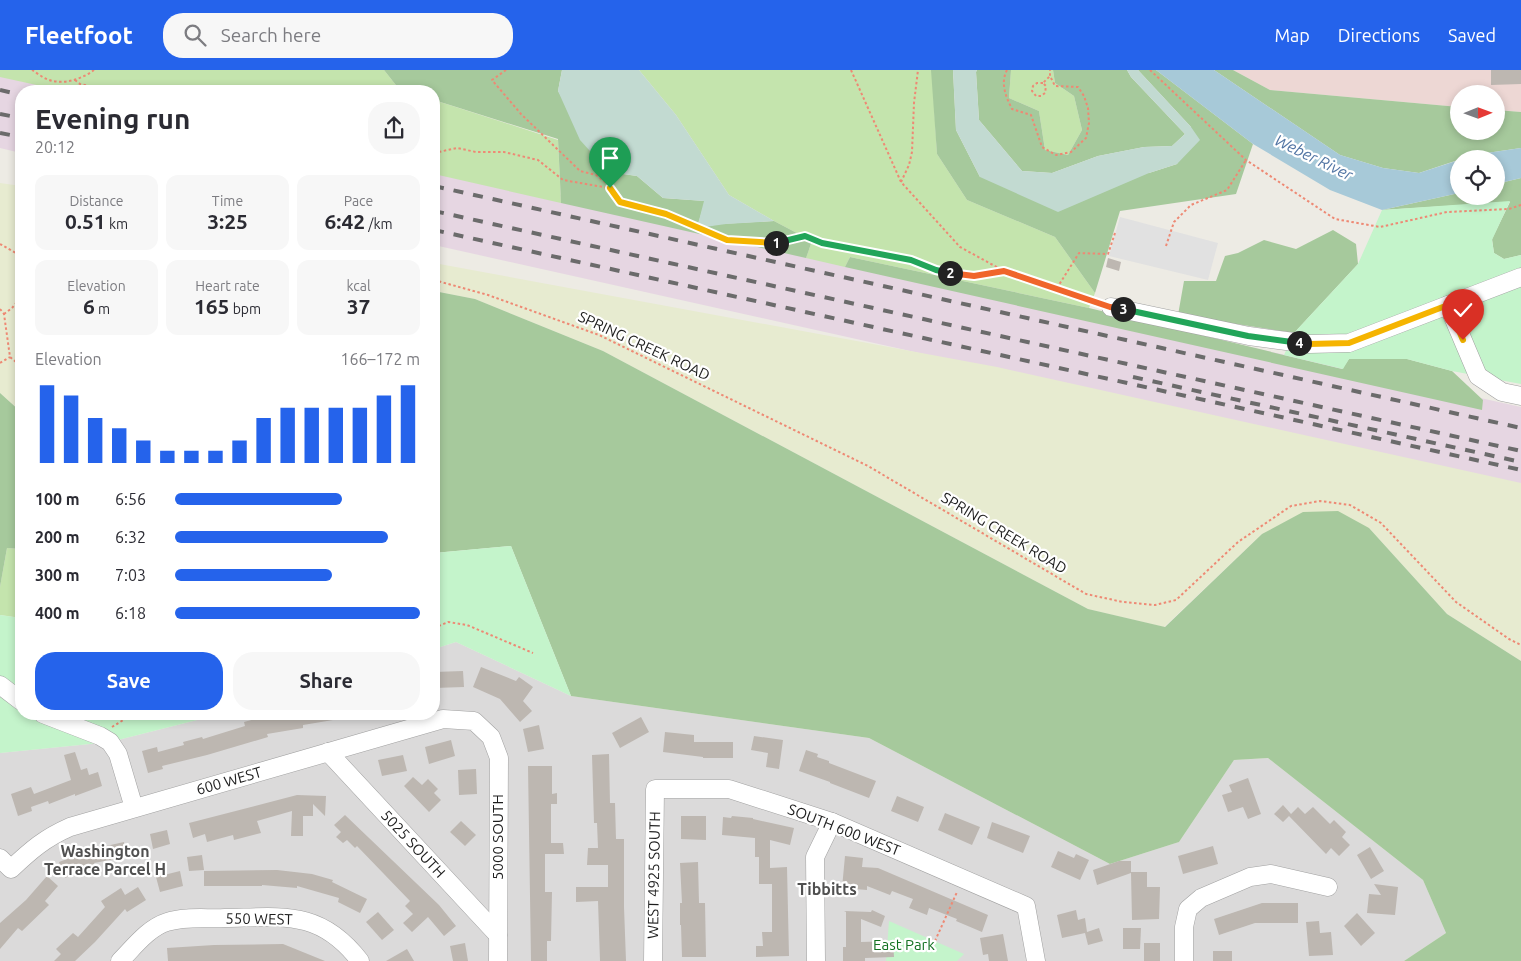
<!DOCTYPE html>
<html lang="en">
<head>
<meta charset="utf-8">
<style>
  body { margin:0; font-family:Ubuntu,sans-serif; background:#f7f7f7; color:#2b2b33; height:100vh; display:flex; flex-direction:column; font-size:19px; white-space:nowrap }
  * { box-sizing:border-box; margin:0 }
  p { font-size:16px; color:#7c7c81 }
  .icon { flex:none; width:28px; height:28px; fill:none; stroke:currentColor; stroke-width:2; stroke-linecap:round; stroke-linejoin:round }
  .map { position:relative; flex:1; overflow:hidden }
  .side { position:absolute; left:15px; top:15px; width:425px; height:635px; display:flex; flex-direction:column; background:#fff; border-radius:20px; box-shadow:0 2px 8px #0003 }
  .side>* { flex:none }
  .needle { width:32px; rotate:89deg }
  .controls { position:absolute; left:1450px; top:15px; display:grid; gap:10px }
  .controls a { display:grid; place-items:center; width:55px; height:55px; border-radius:50%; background:#fff; box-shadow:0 2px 8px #0003; font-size:25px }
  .pin { position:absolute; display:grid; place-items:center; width:42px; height:42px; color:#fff; margin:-51px -21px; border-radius:50% 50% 50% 0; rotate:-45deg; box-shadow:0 0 5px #0007 }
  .pin .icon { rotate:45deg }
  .km { position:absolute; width:25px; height:25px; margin:-12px; border-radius:50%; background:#222; color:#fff; font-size:14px; line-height:25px; text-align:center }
  .round { display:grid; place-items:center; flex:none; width:52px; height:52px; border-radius:20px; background:#f7f7f7 }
  .head { display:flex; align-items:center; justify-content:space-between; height:85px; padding:0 20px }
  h1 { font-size:28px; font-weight:600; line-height:38px }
  .figures { display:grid; grid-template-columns:repeat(3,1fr); gap:8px; height:85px; padding:5px 20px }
  .figures div { display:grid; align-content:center; border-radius:12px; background:#f7f7f7; text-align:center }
  .figures b { font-size:21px; font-weight:600 }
  .figures small { font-size:14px; font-weight:400 }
  .figures p { font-size:14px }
  .chart { height:140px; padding:10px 20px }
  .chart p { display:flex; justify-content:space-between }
  .chart svg { width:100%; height:90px; margin-top:5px; stroke:#2563eb; stroke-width:6 }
  .button { display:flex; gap:10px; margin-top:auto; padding:10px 20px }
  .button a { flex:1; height:58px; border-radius:20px; background:#2563eb; color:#fff; font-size:20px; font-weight:600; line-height:58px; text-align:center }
  .button a+a { background:#f7f7f7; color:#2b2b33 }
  ul { padding:0 20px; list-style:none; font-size:16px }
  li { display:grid; grid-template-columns:80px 60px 1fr; align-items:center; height:38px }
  li i { height:12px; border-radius:6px; background:#2563eb }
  header { display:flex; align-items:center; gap:30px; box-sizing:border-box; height:70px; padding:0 25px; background:#2563eb; color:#fff }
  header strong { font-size:24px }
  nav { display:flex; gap:28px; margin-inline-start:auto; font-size:18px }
  .search { width:350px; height:45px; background:#f7f7f7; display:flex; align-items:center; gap:12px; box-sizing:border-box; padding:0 18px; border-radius:20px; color:#7c7c81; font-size:19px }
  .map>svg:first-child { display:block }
  .residential { fill:#dbdada }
  .commercial { fill:#edd7d4 }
  .industrial { fill:#e6d6e2 }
  .farmland { fill:#e7ebd0 }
  .grass { fill:#c4e4ad }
  .forest { fill:#a6c99c }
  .wetland { fill:#c2dad1 }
  .park { fill:#c4f4cb }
  .parking { fill:#e1e1e1 }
  .water { fill:#a7c9d8 }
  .building { fill:#bdb7b1 }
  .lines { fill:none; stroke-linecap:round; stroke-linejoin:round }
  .minor-casing { stroke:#a1a1a1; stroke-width:19 }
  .path { stroke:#ee8974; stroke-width:2; stroke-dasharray:2.5 2.5; stroke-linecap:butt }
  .minor { stroke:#fff; stroke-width:18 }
  .rail { stroke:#6b6b6b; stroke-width:4; stroke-dasharray:10 10; stroke-linecap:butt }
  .split-1-casing { stroke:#fff; stroke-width:10 }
  .split-2-casing { stroke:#fff; stroke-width:10 }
  .split-3-casing { stroke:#fff; stroke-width:10 }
  .split-4-casing { stroke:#fff; stroke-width:10 }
  .split-5-casing { stroke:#fff; stroke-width:10 }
  .split-1 { stroke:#f5b400; stroke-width:6 }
  .split-2 { stroke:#22a559; stroke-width:6 }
  .split-3 { stroke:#f0652b; stroke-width:6 }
  .split-4 { stroke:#22a559; stroke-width:6 }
  .split-5 { stroke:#f5b400; stroke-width:6 }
  .labels { text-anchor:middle; stroke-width:4.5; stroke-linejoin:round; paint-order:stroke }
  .street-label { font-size:15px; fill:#1d1d1d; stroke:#fff }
  .park-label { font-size:15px; fill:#147222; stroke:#fff }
  .water-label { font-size:16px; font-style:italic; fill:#5275a4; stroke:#fff }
  .neighbourhood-label { font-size:16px; font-weight:bold; fill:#505050; stroke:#fff }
</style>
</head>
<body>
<header>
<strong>Fleetfoot</strong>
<div class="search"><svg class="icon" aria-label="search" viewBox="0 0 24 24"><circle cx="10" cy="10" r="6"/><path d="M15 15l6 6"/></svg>Search here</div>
<nav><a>Map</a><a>Directions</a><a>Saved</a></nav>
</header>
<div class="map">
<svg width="1521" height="891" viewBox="0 0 1521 891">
  <rect width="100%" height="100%" fill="#edebe4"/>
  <polygon class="residential" points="456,572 571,626 869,668 1110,794 1179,772 1234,690 1268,688 1423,810 1446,863 1404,891 0,891 0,683 110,672 221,644 434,644 434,579"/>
  <polygon class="commercial" points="1233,0 1521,0 1521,42 1496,40 1496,24 1459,24 1459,37 1270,20"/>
  <g class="industrial">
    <polygon points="0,2 89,21 21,21 21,83 0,78"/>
    <polygon points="434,97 1521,337 1521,417 434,175"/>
  </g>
  <g class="farmland">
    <polygon points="0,113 21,116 21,342 0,323"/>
    <polygon points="434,193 997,297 1521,413 1521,591 1447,544 1369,458 1262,464 1164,557 1088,539 603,281 475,229 434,221"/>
  </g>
  <g class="grass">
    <polygon points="0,0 384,0 399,19 406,21 64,21 0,7"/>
    <polygon points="639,0 932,0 937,84 967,130 1055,167 1095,223 1089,238 850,187 845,197 806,188 812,171 774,151 729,125 676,45"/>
    <polygon points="1011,0 1053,0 1055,13 1074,26 1082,60 1068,85 1045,80 1039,41 1009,28"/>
    <polygon points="434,30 558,70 561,133 434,104"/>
    <polygon points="7,478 21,479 21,548 0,545 0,517"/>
  </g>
  <g class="forest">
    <polygon points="384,0 562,0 558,21 609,102 637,106 663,128 705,131 697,158 720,154 774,151 812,171 806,188 561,133 558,69 434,30 434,21 406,21 399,19"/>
    <polygon points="931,0 953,0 956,60 980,107 1149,103 1177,94 1191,57 1138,0 1156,0 1253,74 1236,124 1120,141 1095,223 1055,167 967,130 937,84"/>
    <polygon points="977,0 1011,0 1009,28 1039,41 1045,80 1068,85 1082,60 1074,26 1055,13 1053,0 1127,0 1131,7 1185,64 1172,76 1144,77 1098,86 1052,103 1022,101 979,50 976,2"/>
    <polygon points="1214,0 1233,0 1270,20 1459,37 1459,61 1496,61 1496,40 1521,42 1521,78 1473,85 1419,103 1383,98 1340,85"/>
    <polygon points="1521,108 1521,185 1504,189 1494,183 1492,169 1510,132 1382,140 1459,123 1459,126 1496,126 1496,114"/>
    <polygon points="1333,160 1356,174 1358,194 1294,263 1178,245 1184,211 1216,211 1225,186 1238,183 1264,170 1296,179"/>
    <polygon points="850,187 1089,238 1342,299 1349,289 1407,289 1452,301 1483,330 1482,340 845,197"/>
    <polygon points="434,221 475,229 603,281 1088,539 1165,557 1262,464 1303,442 1338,441 1369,458 1447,544 1521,591 1521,891 1404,891 1446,863 1423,810 1268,688 1234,690 1179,772 1110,794 869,668 571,626 511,476 434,483"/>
    <polygon points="0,323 21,342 21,479 7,478 0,517"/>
  </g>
  <g class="wetland">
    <polygon points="562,0 639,0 676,45 729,125 774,151 726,154 697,158 704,131 663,128 637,106 609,102 580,70 558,21"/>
    <polygon points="953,0 977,0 976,2 979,50 1022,101 1052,103 1098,86 1144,77 1172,76 1185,64 1131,7 1127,0 1138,0 1191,57 1200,70 1177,94 1149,103 1058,142 980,107 956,60"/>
  </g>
  <g class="park">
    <polygon points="1510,131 1492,170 1494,183 1504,189 1521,185 1521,314 1452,301 1407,289 1349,289 1343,299 1284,285 1294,263 1358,194 1382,140"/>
    <polygon points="511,476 571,626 456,572 434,579 434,483"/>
    <polygon points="0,545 21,548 21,644 221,644 110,672 0,683"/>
    <polygon points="889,851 964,884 957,891 886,891"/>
  </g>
  <polygon class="parking" points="1120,147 1218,173 1208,210 1109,186"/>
  <g class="water">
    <polygon points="1156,0 1214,0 1340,85 1383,98 1419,103 1459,90 1459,123 1382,140 1330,120 1253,74"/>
    <polygon points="1521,78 1521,108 1496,114 1496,89 1461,89 1473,85"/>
  </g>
  <g class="building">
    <polygon points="1491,0 1521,0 1521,14 1491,15"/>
    <polygon points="1108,188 1121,192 1119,201 1106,197"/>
    <polygon points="481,597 516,611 519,607 533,617 523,631 532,641 520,652 500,629 473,617"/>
    <polygon points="463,601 464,617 434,618 434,602"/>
    <polygon points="254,644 338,644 339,649 303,655 303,658 267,664 268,667 207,685 162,696 163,699 148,703 142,681 157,677 158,682 184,675 183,672 202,667 203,669 245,656 244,652 255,649"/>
    <polygon points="641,647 649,662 620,678 612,663"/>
    <polygon points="539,655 544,679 528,682 523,659"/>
    <polygon points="665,662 694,665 694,672 733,672 733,688 703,688 703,687 663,682"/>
    <polygon points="754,666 783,670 779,699 766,697 768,683 751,680"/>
    <polygon points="451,670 455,686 429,694 425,677"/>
    <polygon points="806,680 818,684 817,687 829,691 829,693 876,711 869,728 830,713 830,712 799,701"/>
    <polygon points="75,682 81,700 87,698 89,705 98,702 102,716 75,726 75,724 49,734 48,731 31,737 32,741 18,746 11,724 31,717 34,724 71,710 64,685"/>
    <polygon points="609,684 610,733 615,733 616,769 624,769 624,837 626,891 600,891 598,831 576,832 576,817 608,817 608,795 587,795 588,778 598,778 597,753 594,753 592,685"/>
    <polygon points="403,685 407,701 382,706 378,690"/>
    <polygon points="528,696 552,696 552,724 557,723 557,734 551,734 551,773 563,773 564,784 545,784 545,822 552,822 551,871 547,871 547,891 531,891"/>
    <polygon points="476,699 477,724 459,725 458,700"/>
    <polygon points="413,707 422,715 428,709 438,719 434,723 441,730 429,742 404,716"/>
    <polygon points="1248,708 1261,744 1248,749 1243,737 1228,742 1222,725 1232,722 1229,715"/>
    <polygon points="297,725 326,726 325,746 313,734 313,746 303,746 303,766 291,766 292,741 257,751 261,763 234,770 233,765 207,772 205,764 193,768 189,753"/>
    <polygon points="897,726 924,737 918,752 891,741"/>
    <polygon points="1283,735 1291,744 1298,737 1305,744 1313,737 1330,754 1334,750 1346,762 1342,767 1350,775 1339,786 1331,778 1326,784 1289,746 1283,752 1274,744"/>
    <polygon points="945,743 980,757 972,775 938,760"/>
    <polygon points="345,745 439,835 456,856 444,866 428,847 412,862 403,853 413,844 405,836 410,831 357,776 355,778 347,770 343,773 336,767 341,762 334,755"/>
    <polygon points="681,746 706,746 706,770 681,769"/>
    <polygon points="732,746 753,748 753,749 794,758 790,775 770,770 770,798 787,797 789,886 756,887 756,876 763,876 762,862 772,862 772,814 759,814 759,787 755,787 755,768 722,765 723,747 731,748"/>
    <polygon points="461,751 476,765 465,776 450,762"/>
    <polygon points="992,752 1030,766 1023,783 987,768"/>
    <polygon points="167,760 170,774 153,779 150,764"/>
    <polygon points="124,772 126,787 94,793 97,801 84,806 82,801 65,808 59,792 97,778"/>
    <polygon points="1213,776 1218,794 1183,804 1178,786"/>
    <polygon points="1370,777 1384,801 1371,809 1357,785"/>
    <polygon points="1058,781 1074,788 1076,784 1089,790 1080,810 1051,797"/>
    <polygon points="202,785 204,800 189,801 187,787"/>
    <polygon points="845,786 863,788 862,797 878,798 988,845 982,862 956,851 957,849 929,838 927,845 909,838 913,829 892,821 890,825 867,816 867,820 842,818"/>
    <polygon points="1119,791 1131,791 1131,802 1147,802 1147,817 1160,817 1159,849 1132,850 1131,803 1097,815 1093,800"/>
    <polygon points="698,792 699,833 705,833 706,887 682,887 681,855 680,855 680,833 682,833 680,793"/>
    <polygon points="277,800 312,804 333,810 332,812 367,829 360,843 338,832 339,828 297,816 297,818 262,815 262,816 204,816 204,801"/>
    <polygon points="180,801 183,816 160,822 156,807"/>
    <polygon points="47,806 58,816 45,831 49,835 22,861 18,858 0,879 0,853 26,830"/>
    <polygon points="1374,814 1398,817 1395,845 1367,843 1369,824 1381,825"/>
    <polygon points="138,817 146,830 127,842 125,839 95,872 75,891 54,891 61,884 56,879 73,863 78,867 105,837 101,831 121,818 125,825"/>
    <polygon points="1262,833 1298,833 1298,853 1255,853 1219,865 1214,849"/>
    <polygon points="872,840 885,846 881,857 861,849 861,872 893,871 894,887 865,888 865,891 843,891 843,877 846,877 846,842 844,841 871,842"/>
    <polygon points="1076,840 1078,850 1085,848 1087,862 1099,858 1103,871 1088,875 1085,863 1062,868 1057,845"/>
    <polygon points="378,842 394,860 382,870 366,852"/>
    <polygon points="1357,843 1375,863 1361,876 1344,856"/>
    <polygon points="1319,851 1320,863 1331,862 1333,885 1309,886 1306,852"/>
    <polygon points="1123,858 1141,858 1140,879 1123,879"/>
    <polygon points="1003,864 1008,891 989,891 988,884 983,885 980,868"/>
    <polygon points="465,873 468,891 453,891 450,876"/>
    <rect x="1144" y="873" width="16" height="18"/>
    <polygon points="283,874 325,891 168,891 167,878 214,875"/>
    <polygon points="407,879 414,891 386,891"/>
    <rect x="1213" y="881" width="19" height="10"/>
  </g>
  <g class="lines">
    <defs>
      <g id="minor">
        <polyline points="1448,235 1478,306 1502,322 1521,326"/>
        <polyline points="1111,237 1249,266 1309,274 1349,273 1521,207"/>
        <polyline points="0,615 21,631"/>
        <polyline points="43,644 100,666 110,672 118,684 134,738"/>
        <polyline points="328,682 498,865"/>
        <path d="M0,788L11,799C31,780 45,768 70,757L443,649L474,651L491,667L499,688L498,891"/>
        <path d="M120,891C134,877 148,858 167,852C185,846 207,849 225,848C282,847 320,839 360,891"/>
        <polyline points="653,891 655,719 729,719 832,752 1026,836 1036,891"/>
        <polyline points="816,891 815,787 832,752"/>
        <polyline points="1184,891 1184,857 1188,839 1201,828 1250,807 1271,804 1328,817"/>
      </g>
    </defs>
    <use href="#minor" class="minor-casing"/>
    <g class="path">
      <path d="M32,0C37,3 43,8 49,10C64,15 82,9 94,0"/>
      <polyline points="506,0 492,10 521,44 580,101 596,105 605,112 620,132 666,144 727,170 772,174 805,166 822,173 911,190 936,200 957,205 974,206 1004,201"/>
      <polyline points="851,0 901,112 960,177 1004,201 1098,232"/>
      <path d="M1007,0C1000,13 1006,27 1012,39L1031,45L1042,77L1056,85L1071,82L1086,68L1089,53L1088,38L1084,26L1078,17L1055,16L1050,6V0"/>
      <polyline points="1150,0 1246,90 1335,149 1380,157 1447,142 1509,139 1521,135"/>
      <polyline points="75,10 80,14 111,21"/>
      <polyline points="1043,13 1037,13 1033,16 1032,21 1036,26 1041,26 1045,23 1046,16 1043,13 1050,6"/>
      <polyline points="434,83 457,78 476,82 504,82 538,90 563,110 609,118"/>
      <polyline points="901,112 909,95 912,82 914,33 918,0"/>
      <polyline points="0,174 21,186"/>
      <polyline points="1166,176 1174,152 1191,135 1227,120 1246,90"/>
      <polyline points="434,210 488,225 599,265 868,396 1086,524 1123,532 1155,535 1176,530 1238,472 1291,436 1320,431 1350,435 1381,453 1456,532 1509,569 1521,575"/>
      <polyline points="1057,218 1079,183 1108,184 1115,163"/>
      <polyline points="0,239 4,244 10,287 21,296"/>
      <polyline points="4,244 12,238 21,227"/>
      <polyline points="0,293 10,287"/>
      <polyline points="434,558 448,552 467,555 533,583"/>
      <polyline points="112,657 133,644"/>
      <polyline points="935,871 957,822"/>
    </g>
    <use href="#minor" class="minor"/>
    <g class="rail">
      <polyline points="0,20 21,25"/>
      <polyline points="0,44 21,48"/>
      <polyline points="0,63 21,67"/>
      <polyline points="434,116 1521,358"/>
      <polyline points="434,141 1521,381"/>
      <polyline points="434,160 1521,400"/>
      <polyline points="1133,307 1521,392"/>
    </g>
  </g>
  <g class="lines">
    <defs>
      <polyline id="split-1" points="610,118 620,132 666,144 727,170 776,173"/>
      <polyline id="split-2" points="776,173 805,166 822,173 911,190 936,200 950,203"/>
      <polyline id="split-3" points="950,203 974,206 1004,201 1110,237 1123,239"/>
      <polyline id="split-4" points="1123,239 1248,266 1299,273"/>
      <polyline id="split-5" points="1299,273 1309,274 1349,273 1448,235 1463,270"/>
    </defs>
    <use href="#split-1" class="split-1-casing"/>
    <use href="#split-2" class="split-2-casing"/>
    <use href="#split-3" class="split-3-casing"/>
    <use href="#split-4" class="split-4-casing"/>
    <use href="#split-5" class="split-5-casing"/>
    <use href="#split-1" class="split-1"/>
    <use href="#split-2" class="split-2"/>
    <use href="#split-3" class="split-3"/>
    <use href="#split-4" class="split-4"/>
    <use href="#split-5" class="split-5"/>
  </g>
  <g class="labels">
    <g class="street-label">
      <text transform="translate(644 276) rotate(25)" y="5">SPRING CREEK ROAD</text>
      <text transform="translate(1004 463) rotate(31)" y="5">SPRING CREEK ROAD</text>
      <text transform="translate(229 711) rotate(-16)" y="5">600 WEST</text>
      <text transform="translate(844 760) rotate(21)" y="5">SOUTH 600 WEST</text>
      <text transform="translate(498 767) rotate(-90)" y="5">5000 SOUTH</text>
      <text transform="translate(413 774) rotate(47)" y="5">5025 SOUTH</text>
      <text transform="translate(654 805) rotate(-89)" y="5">WEST 4925 SOUTH</text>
      <text transform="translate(259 849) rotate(1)" y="5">550 WEST</text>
    </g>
    <g class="park-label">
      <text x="904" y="880">East Park</text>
    </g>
    <g class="water-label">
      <text transform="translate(1314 87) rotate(26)" y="6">Weber River</text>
    </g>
    <g class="neighbourhood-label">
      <text x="105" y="787">Washington<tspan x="105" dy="18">Terrace Parcel H</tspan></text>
      <text x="827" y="825">Tibbitts</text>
    </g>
  </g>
</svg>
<div class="controls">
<a><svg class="needle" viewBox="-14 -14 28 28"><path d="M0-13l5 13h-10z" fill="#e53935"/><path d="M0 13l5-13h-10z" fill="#7c7c81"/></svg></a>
<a><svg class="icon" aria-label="locate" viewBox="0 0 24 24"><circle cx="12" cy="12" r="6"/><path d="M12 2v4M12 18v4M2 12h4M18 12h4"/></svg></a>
</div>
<div class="pin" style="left:610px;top:118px;background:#1e9e55"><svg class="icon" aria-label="arrive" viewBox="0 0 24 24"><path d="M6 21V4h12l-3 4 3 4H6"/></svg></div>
<div class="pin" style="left:1463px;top:270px;background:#d93025"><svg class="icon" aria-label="check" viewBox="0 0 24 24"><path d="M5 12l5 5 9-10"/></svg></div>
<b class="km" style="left:776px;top:173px">1</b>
<b class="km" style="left:950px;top:203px">2</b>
<b class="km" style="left:1123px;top:239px">3</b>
<b class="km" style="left:1299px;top:273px">4</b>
<section class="side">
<div class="head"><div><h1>Evening run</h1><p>20:12</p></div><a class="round"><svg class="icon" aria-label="share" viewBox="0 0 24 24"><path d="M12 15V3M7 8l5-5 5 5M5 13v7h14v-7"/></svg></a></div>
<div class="figures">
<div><p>Distance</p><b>0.51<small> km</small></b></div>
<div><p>Time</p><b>3:25</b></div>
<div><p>Pace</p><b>6:42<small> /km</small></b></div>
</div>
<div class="figures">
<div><p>Elevation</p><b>6<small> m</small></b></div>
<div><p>Heart rate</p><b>165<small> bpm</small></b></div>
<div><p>kcal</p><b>37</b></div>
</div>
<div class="chart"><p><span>Elevation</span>166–172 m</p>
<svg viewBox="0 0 160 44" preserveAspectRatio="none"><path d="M5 44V6M15 44V11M25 44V22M35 44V27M45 44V33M55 44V38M65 44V38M75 44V38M85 44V33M95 44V22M105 44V17M115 44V17M125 44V17M135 44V17M145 44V11M155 44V6"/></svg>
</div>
<ul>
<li><b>100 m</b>6:56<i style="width:68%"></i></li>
<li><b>200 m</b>6:32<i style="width:87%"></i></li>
<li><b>300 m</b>7:03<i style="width:64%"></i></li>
<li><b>400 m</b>6:18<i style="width:100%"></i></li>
</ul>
<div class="button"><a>Save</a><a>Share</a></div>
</section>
</div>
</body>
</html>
